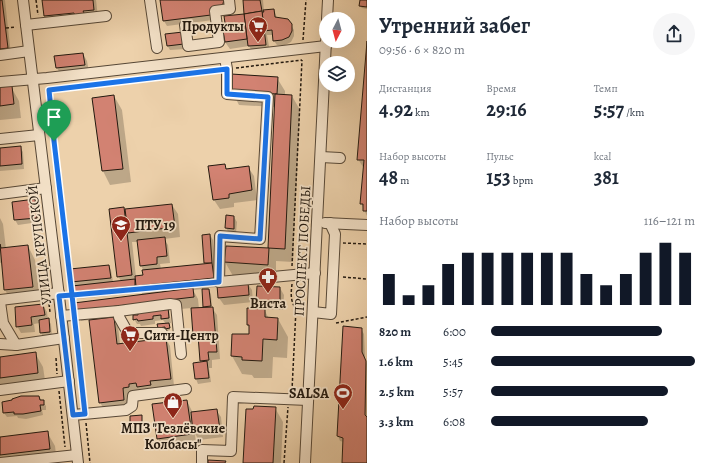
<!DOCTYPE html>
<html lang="ru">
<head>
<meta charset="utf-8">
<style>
  body { margin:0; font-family:Alegreya,serif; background:#f6f6f7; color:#1f2937; height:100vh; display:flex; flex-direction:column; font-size:15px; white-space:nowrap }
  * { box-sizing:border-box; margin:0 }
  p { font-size:13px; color:#747a83 }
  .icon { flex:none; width:22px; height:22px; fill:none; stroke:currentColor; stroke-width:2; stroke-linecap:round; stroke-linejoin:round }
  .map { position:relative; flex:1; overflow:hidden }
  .side { display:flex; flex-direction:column; background:#fff; width:340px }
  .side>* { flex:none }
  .needle { width:26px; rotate:186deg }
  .controls { position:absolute; left:319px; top:12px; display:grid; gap:8px }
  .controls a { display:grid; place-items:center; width:36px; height:36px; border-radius:50%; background:#fff; box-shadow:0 4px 16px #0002; font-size:20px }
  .pin { position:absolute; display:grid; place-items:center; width:34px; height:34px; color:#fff; margin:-41px -17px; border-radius:50% 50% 50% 0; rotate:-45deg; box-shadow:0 0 4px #0007 }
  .pin .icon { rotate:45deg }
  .round { display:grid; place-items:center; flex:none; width:42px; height:42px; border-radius:21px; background:#f6f6f7 }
  .headline { display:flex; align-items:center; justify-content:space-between; height:68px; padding:0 12px }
  h1 { font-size:22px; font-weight:700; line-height:30px }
  .metrics { display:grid; grid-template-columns:repeat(3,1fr); gap:6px; height:68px; padding:4px 12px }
  .metrics div { display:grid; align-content:center }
  .metrics b { font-size:20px; font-weight:700 }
  .metrics small { font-size:11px; font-weight:400 }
  .metrics p { font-size:11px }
  .chart { height:112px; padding:8px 12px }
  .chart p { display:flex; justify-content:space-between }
  .chart svg { width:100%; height:72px; margin-top:4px; stroke:#111827; stroke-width:6 }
  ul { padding:0 12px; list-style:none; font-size:13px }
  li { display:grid; grid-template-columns:64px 48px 1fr; align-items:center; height:30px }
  li i { height:10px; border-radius:5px; background:#111827 }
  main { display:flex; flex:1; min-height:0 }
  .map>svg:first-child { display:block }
  .shadow { fill:#0003; fill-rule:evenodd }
  .building { fill:#d28272; stroke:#23190f }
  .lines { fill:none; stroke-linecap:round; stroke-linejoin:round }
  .minor-casing { stroke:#564736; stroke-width:12 }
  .path { stroke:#23190f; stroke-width:1.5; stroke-dasharray:3 2; stroke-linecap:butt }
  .minor { stroke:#f3e1c8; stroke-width:10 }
  .route-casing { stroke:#fff; stroke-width:8 }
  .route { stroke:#1a73e8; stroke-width:5 }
  .labels { text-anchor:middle; stroke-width:3.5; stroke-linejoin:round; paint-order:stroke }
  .poi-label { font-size:14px; font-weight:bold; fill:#23190f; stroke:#f3e1c8; text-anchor:end }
  .street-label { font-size:14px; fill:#23190f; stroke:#f3e1c8 }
</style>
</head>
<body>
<main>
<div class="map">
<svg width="367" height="463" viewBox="0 0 367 463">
  <rect width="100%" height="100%" fill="#edd1ab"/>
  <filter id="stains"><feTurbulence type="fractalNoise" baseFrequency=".005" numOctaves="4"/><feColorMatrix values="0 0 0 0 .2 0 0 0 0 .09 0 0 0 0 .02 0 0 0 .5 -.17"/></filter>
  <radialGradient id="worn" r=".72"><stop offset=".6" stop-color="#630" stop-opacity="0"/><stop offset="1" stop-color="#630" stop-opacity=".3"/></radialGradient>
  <g class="shadow">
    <polygon points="0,0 5,0 11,55 0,57"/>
    <polygon points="43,0 96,0 98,17 49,23 44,16"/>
    <polygon points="161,0 226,0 226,3 213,20 167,26 164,21"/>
    <polygon points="248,0 263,0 264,11 274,10 276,15 277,19 291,25 294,30 294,36 291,42 285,45 277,45 274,41 274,35 267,35 270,52 253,53 249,46 230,49 225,42 227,30 225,17 246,14"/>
    <polygon points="361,0 367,0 367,9 362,8 360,6"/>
    <polygon points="182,33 186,49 170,50 167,45"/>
    <polygon points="83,54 87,61 89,72 61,75 57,68"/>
    <polygon points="367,54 367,216 361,203 364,167 363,167 358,159"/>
    <polygon points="277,78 285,91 285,96 292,96 300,110 293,262 276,261 276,278 233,276 225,262 227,247 269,249 275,107 239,105 232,91"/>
    <polygon points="11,87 19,101 21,118 0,120 0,88"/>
    <polygon points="114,96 122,110 131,182 110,185 103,171 94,99"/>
    <polygon points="20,147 23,152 24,169 0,171 0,149"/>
    <polygon points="224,165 227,170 248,167 254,176 257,200 234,203 234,207 220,209 214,200"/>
    <polygon points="34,200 37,204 39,222 18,225 15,220"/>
    <path d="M172,205L178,214L180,237L164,239L168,245L170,263L160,264L161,269L206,264L203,236L210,235L213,240L215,268L219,286L247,283L252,290L253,302L224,305L219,298L218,287L208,288L211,294L212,308L217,315L220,359L212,360V368H209L211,382L198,384L196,379L194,363H202L200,342L194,335L192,308L169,310L171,323H168L170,330L167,331L166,328L160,329L159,327L166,324L163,320L155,321V324L141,326L140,324H137L134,319V315L113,317L118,326L120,344L166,339L170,346L174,386L127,395L128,407L104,410L100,402L90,320L81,321L76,311L143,295L138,288L139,293L77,299L73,292V287L75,286L72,281L109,266L111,270L113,282L121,281L118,276L124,208L125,210ZM132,242H138L141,266L144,271V276L136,277ZM203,289L205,308L199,309L198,299L193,290Z"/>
    <polygon points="234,217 237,222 236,233 229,233 226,228"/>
    <polygon points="0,218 3,224 6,249 28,246 35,260 40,300 13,304 5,290 2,262 0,263"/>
    <polygon points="280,288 284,295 283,310 264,309 269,319 278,319 288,337 287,358 273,357 272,378 254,378 252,375 242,374 232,356 233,335 250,335 250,329 248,325 262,310 257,301"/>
    <polygon points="43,305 47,312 48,320 51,324 52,337 44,338 41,333 40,323 34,324 35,332 21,333 17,326"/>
    <polygon points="344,327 361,329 364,334 365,358 367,364 367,463 343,463 344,442 340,441 338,436"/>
    <polygon points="35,353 43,367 46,387 0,393 0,358"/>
    <polygon points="39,397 46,406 46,410 42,410 43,415 26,419 18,418 17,416 7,417 4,413 13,401"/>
    <polygon points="187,401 193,413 216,410 221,417 223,437 199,440 195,434 196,444 163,448 158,438"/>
    <polygon points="275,408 283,422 281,463 244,463"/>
    <polygon points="141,416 143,428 133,428 131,426"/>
    <polygon points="47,432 55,446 57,463 0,463 0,438"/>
  </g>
  <g class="building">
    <polygon points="0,0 2,0 8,48 0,49"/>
    <polygon points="42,0 93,0 94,10 83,11 85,15 75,16 74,13 44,16"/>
    <polygon points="160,0 224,0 222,7 211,15 163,21"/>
    <polygon points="243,0 260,0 262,11 244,14"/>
    <polygon points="360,0 367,0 367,7 359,6"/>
    <polygon points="274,9 275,17 288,19 292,24 292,31 289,37 282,40 273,41 272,30 264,31 262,12 264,12 263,10"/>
    <polygon points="262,11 266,45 248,46 244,14"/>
    <polygon points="244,14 247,39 225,42 223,31 226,30 224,16"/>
    <polygon points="183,32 184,44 167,46 165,34"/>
    <polygon points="367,41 367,211 363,211 363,204 360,204 364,160 357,160"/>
    <polygon points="83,53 85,65 56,68 54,56"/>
    <polygon points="231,74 278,77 277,94 230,91"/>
    <polygon points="12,86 14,104 0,106 0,87"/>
    <polygon points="275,94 292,95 285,249 268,248"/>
    <polygon points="114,95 123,169 102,171 92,98"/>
    <polygon points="21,146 22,164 0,166 0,148"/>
    <polygon points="225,164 226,169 249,166 252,190 229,194 229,198 213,200 208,166"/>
    <polygon points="35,199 37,218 14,220 12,202"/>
    <polygon points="172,204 175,227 128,233 125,209"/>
    <polygon points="124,207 132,275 117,277 109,209"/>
    <polygon points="226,215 234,216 234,229 225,228"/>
    <polygon points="210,234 212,263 204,263 202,235"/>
    <polygon points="165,237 167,256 157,257 157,264 140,266 137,240"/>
    <polygon points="0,244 1,248 28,245 33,287 4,290"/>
    <polygon points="226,246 269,248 268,265 224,262"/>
    <polygon points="212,263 214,278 136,286 135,276 143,275 142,270"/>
    <polygon points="109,265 111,278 71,282 70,269"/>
    <polygon points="135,279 135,286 72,292 72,286"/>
    <polygon points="248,282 249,295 218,298 217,285"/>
    <polygon points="257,286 280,287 280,303 256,302"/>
    <polygon points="193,288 194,297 75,311 74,303"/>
    <polygon points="202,289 209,289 211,306 203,307"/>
    <polygon points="43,304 45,315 31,317 32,325 16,327 15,307"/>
    <polygon points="168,307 169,318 161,319 161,315 153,316 153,319 138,321 137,319 133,320 133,315 138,315 138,313"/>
    <polygon points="213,307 217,352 208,352 209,360 200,361 198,335 193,335 191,308"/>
    <polygon points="247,308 265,309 265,317 278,318 277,340 263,339 262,361 242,360 242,357 231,356 232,334 249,334 249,325 247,325"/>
    <polygon points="114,317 117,344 166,338 171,379 150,381 151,385 137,387 136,383 129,384 129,387 123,388 124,400 99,403 89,320"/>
    <polygon points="49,318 50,332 40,333 39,320"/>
    <polygon points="169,323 170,328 165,329 165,327 158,328 157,324"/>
    <polygon points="343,326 362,328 362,352 366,361 365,415 367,417 367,463 342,463 343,438 337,436"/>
    <polygon points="36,352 38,373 0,378 0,357"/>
    <polygon points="207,361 209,378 195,379 193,363"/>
    <polygon points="21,396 39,396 40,400 44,400 44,405 40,405 41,411 23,414 14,414 14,412 3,413 2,402 12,400 12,399"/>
    <polygon points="187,400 192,434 157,439 152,404"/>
    <polygon points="254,406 276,407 273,463 243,463 246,409 253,409"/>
    <polygon points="217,409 220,430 193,433 191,412"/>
    <polygon points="142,415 142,426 130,427 130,416"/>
    <polygon points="48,431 50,449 0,455 0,437"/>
    <polygon points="208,460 226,461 225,463 208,463"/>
  </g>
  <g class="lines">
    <defs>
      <g id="minor">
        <polyline points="23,0 59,296 78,463"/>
        <polyline points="150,0 157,48"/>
        <polyline points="327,19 328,0"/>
        <polyline points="26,25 106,16"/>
        <polyline points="185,25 188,46 219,42 215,11 230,9 229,0"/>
        <polyline points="0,55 29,51"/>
        <polyline points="225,58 227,69 227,94 268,97 260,239 220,236 219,282 315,273"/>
        <polyline points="0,82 47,78 326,46"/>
        <polyline points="0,139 39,135"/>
        <polyline points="321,157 340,158"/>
        <polyline points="0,194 46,188"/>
        <polyline points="325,223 367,225"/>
        <polyline points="0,300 59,293"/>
        <polyline points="0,302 3,323 16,345 64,338"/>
        <polyline points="119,311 119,317 128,333 162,333"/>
        <polyline points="313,312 331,314 335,234 330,223"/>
        <polyline points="61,316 119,311 170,304 176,305 181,354"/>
        <polyline points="0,344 16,345"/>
        <polyline points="0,390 69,381"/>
        <polyline points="73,415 126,410 132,406 133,396 186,389"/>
        <polyline points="0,463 77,455"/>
        <polyline points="202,463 202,450 231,451 233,397 308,400"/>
        <polyline points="305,463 326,41"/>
      </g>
    </defs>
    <use href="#minor" class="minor-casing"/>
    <g class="path">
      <polyline points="36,0 38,15"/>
      <polyline points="6,28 16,27"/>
      <polyline points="303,40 306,0"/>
      <polyline points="236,68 302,60"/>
      <polyline points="343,243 367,244"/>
      <polyline points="292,266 302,60"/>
      <polyline points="46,272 47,284"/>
      <polyline points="343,277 367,279"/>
      <path d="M292,284C291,293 290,301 296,309L292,390"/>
      <polyline points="67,296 209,283"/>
      <polyline points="49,304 50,312"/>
      <polyline points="73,306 49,90 218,70"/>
      <polyline points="336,323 367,317"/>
      <polyline points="75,324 84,405"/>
      <polyline points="56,358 57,374"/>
      <polyline points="59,391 65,447"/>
      <polyline points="86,423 90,463"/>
      <polyline points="284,463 288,407"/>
    </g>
    <use href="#minor" class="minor"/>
  </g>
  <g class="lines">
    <defs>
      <polyline id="route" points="54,141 72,295 59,296 73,415 85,414 72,295 219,282 220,236 260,239 268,97 227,94 227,69 49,90 54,141"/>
    </defs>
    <use href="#route" class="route-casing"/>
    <use href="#route" class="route"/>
  </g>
  <defs>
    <symbol id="supermarket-pin" viewBox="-11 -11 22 30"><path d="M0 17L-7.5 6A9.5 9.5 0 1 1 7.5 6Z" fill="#8f2418" stroke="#f3e1c8"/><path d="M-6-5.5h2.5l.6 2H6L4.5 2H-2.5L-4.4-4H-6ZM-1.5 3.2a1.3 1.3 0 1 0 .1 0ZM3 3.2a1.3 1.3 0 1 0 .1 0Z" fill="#fff"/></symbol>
    <symbol id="university-pin" viewBox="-11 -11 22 30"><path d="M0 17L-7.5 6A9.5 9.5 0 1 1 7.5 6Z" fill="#8f2418" stroke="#f3e1c8"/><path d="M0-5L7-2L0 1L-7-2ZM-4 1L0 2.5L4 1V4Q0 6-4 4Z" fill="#fff"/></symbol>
    <symbol id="pharmacy-pin" viewBox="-11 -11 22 30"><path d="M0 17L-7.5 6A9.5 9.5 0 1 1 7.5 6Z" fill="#8f2418" stroke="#f3e1c8"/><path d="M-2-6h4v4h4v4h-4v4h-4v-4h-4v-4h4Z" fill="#fff"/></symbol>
    <symbol id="stadium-pin" viewBox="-11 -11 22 30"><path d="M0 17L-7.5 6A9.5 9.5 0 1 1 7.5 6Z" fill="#8f2418" stroke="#f3e1c8"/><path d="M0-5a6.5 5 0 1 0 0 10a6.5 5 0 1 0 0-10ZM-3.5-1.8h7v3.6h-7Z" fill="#fff"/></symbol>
    <symbol id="shop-pin" viewBox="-11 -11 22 30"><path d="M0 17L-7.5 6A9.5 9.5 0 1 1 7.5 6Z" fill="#8f2418" stroke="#f3e1c8"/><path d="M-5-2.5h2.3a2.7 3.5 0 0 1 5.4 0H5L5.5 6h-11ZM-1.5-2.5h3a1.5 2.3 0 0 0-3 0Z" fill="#fff"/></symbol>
  </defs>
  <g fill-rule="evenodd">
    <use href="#supermarket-pin" x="247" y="15" width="22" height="30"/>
    <use href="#university-pin" x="110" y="214" width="22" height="30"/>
    <use href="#pharmacy-pin" x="257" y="266" width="22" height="30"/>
    <use href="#supermarket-pin" x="119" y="324" width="22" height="30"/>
    <use href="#stadium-pin" x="332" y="382" width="22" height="30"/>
    <use href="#shop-pin" x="162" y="391" width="22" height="30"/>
  </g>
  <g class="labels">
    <g class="poi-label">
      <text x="244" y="31">Продукты</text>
      <text x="135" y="230" text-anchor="start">ПТУ 19</text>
      <text x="268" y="308" text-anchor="middle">Виста</text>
      <text x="144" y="340" text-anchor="start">Сити-Центр</text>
      <text x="329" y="398">SALSA</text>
      <text x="173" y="433" text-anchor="middle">МПЗ "Гезлёвские<tspan x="173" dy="16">Колбасы"</tspan></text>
    </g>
    <g class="street-label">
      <text transform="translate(39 245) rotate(-97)" y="5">УЛИЦА КРУПСКОЙ</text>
      <text transform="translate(302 251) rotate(-87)" y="5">ПРОСПЕКТ ПОБЕДЫ</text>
    </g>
  </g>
  <rect width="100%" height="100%" filter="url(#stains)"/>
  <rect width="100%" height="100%" fill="url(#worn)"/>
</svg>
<div class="controls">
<a><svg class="needle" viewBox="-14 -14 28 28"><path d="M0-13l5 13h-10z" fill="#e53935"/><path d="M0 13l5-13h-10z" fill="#747a83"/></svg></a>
<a><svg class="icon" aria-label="layers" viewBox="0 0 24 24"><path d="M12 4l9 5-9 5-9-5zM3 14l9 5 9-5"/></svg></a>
</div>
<div class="pin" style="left:54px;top:141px;background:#1e9e55"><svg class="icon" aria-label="arrive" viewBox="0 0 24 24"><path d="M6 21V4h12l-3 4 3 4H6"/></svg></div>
</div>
<section class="side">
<div class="headline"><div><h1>Утренний забег</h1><p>09:56 · 6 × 820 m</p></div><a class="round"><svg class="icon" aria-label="share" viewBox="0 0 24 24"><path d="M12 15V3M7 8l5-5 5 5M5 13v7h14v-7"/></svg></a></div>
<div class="metrics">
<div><p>Дистанция</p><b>4.92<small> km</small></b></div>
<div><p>Время</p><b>29:16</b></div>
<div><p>Темп</p><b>5:57<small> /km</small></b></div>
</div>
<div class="metrics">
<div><p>Набор высоты</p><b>48<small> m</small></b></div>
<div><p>Пульс</p><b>153<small> bpm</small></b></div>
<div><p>kcal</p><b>381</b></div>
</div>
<div class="chart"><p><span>Набор высоты</span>116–121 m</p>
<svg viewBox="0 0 160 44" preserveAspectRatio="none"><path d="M5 44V25M15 44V38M25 44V32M35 44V19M45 44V12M55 44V12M65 44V12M75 44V12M85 44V12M95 44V12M105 44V25M115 44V32M125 44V25M135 44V12M145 44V6M155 44V12"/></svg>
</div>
<ul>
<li><b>820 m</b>6:00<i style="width:84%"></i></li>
<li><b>1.6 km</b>5:45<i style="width:100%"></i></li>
<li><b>2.5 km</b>5:57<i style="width:87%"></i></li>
<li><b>3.3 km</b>6:08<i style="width:77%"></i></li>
</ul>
</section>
</main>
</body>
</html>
